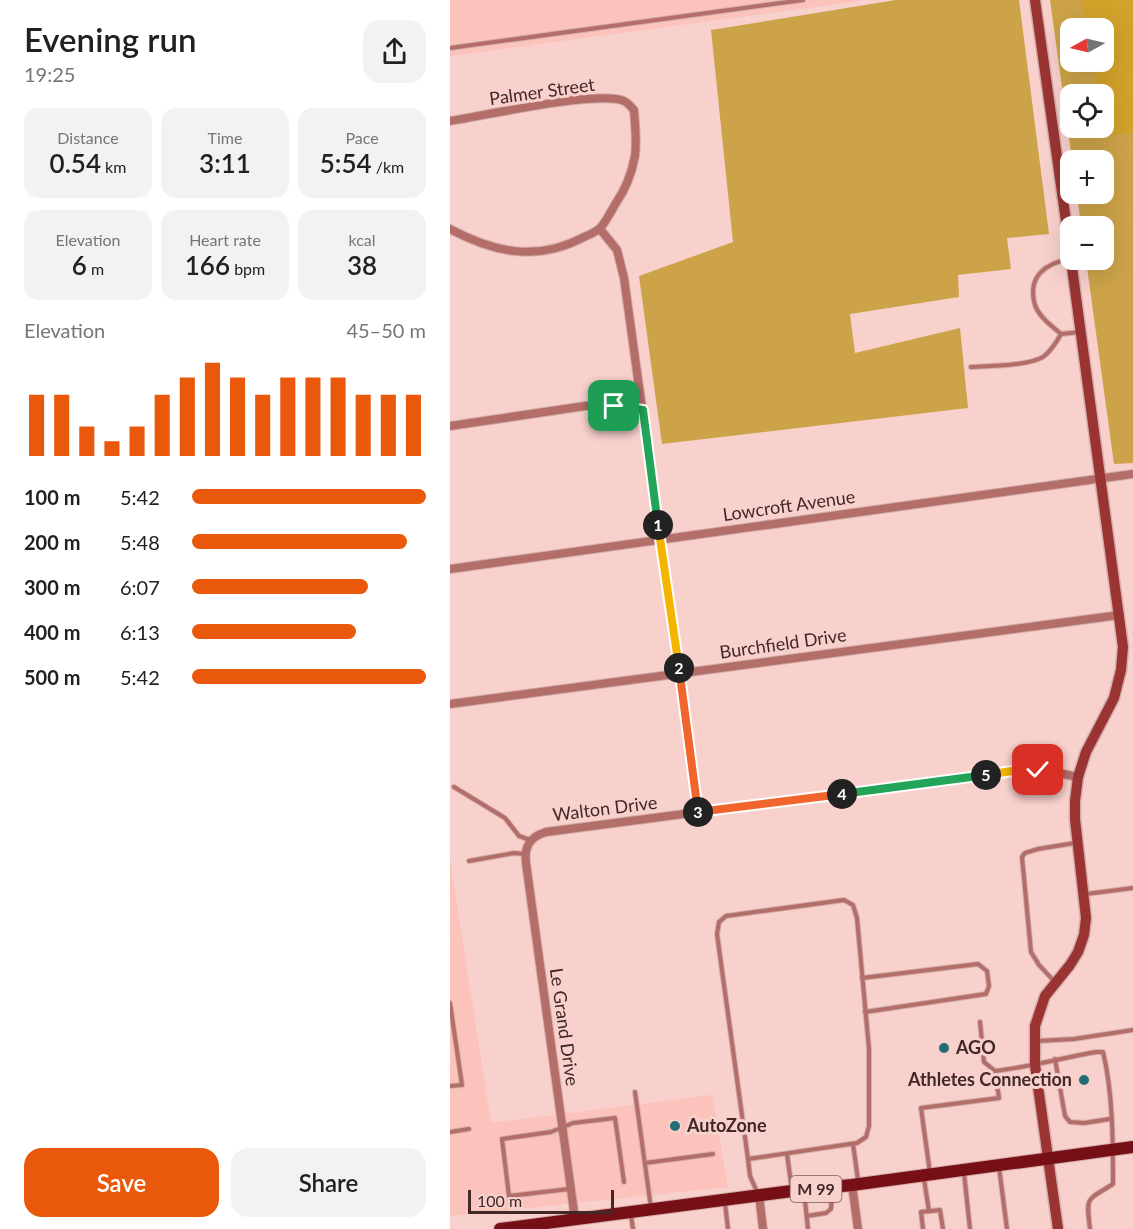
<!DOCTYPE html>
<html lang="en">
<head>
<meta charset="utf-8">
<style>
  body { margin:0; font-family:Lato,sans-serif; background:#f2f2f2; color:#202124; height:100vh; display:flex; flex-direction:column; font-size:22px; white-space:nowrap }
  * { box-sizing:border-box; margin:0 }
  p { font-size:20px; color:#757577 }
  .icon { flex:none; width:33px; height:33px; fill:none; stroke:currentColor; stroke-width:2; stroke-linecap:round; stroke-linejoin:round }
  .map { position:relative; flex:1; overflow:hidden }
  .drawer { display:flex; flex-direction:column; background:#fff; width:450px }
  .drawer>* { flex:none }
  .needle { width:39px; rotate:262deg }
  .fabs { position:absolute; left:610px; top:18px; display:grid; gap:12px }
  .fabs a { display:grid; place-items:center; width:54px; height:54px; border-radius:12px; background:#fff; box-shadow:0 6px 24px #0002; font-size:30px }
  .scale { position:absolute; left:18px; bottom:15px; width:146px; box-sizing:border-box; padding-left:6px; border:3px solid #422927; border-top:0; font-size:16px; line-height:21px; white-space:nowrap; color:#422927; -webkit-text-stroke:4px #f8d0cc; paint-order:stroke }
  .pin { position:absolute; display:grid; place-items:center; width:51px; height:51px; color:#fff; margin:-26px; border-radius:12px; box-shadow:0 3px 9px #0006 }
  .km { position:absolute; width:30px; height:30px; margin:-15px; border-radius:50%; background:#222; color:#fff; font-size:16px; line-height:30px; text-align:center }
  .round { display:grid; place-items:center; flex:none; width:63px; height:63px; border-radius:18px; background:#f2f2f2 }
  .headline { display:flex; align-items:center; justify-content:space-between; height:102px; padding:0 24px }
  h1 { font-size:33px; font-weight:600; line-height:45px }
  .stats { display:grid; grid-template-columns:repeat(3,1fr); gap:9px; height:102px; padding:6px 24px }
  .stats div { display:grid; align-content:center; border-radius:15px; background:#f2f2f2; text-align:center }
  .stats b { font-size:26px; font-weight:600 }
  .stats small { font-size:16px; font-weight:400 }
  .stats p { font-size:16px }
  .chart { height:168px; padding:12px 24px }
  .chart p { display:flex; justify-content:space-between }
  .chart svg { width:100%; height:108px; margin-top:6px; stroke:#ea580c; stroke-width:6 }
  .action { display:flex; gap:12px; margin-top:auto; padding:12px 24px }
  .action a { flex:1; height:69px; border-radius:18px; background:#ea580c; color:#fff; font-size:24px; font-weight:600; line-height:69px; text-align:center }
  .action a+a { background:#f2f2f2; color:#202124 }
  ul { padding:0 24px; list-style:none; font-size:20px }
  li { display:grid; grid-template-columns:96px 72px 1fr; align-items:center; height:45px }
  li i { height:15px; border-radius:8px; background:#ea580c }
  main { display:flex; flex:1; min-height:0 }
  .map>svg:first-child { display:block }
  .built { fill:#fcc2bc }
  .green { fill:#cca348; fill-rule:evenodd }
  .forest { fill:#d2a22a }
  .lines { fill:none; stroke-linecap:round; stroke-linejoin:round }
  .lane-casing { stroke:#d4afab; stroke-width:6 }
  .street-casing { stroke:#d4afab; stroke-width:10 }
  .secondary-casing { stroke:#d4afab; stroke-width:13 }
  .primary-casing { stroke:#d4afab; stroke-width:14 }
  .lane { stroke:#b46e69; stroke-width:4 }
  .street { stroke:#b46e69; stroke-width:8 }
  .secondary { stroke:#993433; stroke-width:10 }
  .primary { stroke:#771016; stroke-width:12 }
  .split-1-casing { stroke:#fff; stroke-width:12 }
  .split-2-casing { stroke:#fff; stroke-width:12 }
  .split-3-casing { stroke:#fff; stroke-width:12 }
  .split-4-casing { stroke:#fff; stroke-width:12 }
  .split-5-casing { stroke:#fff; stroke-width:12 }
  .split-6-casing { stroke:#fff; stroke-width:12 }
  .split-1 { stroke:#22a559; stroke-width:8 }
  .split-2 { stroke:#f5b400; stroke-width:8 }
  .split-3 { stroke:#f0652b; stroke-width:8 }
  .split-4 { stroke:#f0652b; stroke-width:8 }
  .split-5 { stroke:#22a559; stroke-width:8 }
  .split-6 { stroke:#f5b400; stroke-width:8 }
  .poi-dot { fill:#226d74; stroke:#f8d0cc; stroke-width:2 }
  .labels { text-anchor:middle; stroke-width:6; stroke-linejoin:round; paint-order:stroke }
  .shield { fill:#f8d0cc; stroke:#795b58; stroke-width:1.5 }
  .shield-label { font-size:16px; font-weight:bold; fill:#422927 }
  .street-label { font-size:18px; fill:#422927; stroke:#f8d0cc }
  .poi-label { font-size:18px; font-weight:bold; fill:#422927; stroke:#f8d0cc; text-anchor:start }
</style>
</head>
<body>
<main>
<section class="drawer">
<div class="headline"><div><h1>Evening run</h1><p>19:25</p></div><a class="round"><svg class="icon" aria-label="share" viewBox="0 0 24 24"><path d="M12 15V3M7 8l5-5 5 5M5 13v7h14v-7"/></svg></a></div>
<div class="stats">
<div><p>Distance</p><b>0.54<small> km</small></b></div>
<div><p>Time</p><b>3:11</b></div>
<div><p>Pace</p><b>5:54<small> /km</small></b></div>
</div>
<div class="stats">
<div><p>Elevation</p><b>6<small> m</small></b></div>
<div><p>Heart rate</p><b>166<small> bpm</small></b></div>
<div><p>kcal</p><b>38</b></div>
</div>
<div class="chart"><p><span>Elevation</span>45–50 m</p>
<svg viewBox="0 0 160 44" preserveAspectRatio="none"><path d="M5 44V19M15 44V19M25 44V32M35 44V38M45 44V32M55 44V19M65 44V12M75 44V6M85 44V12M95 44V19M105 44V12M115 44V12M125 44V12M135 44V19M145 44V19M155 44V19"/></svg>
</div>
<ul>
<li><b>100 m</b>5:42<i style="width:100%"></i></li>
<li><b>200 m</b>5:48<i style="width:92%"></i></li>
<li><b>300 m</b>6:07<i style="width:75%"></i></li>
<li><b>400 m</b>6:13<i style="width:70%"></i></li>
<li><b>500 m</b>5:42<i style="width:100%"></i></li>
</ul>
<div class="action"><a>Save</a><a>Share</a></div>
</section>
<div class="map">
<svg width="683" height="1229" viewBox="0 0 683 1229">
  <rect width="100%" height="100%" fill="#f8d0cc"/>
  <g class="built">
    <polygon points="0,0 416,0 0,56"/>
    <polygon points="0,860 41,1123 262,1095 278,1187 0,1216"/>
  </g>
  <g class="green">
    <polygon points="446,0 569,0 599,234 557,238 561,269 508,275 509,297 400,314 405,353 510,328 518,408 212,444 189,276 283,242 261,30"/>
    <path d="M600,0H683V463L664,464L636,260H654V226H631L627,194H654V160H622ZM621,28H654V62H621ZM621,94H654V128H621Z"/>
  </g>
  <polygon class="forest" points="632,0 683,0 683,132 656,136 654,94 649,94 643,62 654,62 654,28 637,28"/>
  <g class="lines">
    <defs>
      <g id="lane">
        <polyline points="0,48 353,0"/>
        <path d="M611,334C602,326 589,317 585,305C577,277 595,263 620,259"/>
        <path d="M521,367C539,366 577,366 593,357C601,351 606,343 611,334L630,332"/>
        <polyline points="4,787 55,818 69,836 80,840"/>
        <polyline points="19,861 64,853 74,854"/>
        <polyline points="636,894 683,888"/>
        <polyline points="412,978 528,964 537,971 539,986 536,994 415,1012"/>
        <polyline points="605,982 589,965 581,952 572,857 575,853 588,849 625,843"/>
        <polyline points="0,1003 12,1085 0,1086"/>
        <polyline points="530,1022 534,1062 545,1071"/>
        <polyline points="587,1041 624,1039 683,1030"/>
        <polyline points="605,1059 615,1116 620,1122 634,1123 660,1119"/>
        <polyline points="185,1092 201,1208"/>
        <polyline points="0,1132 19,1129"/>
        <polyline points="403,1144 408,1180"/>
        <polyline points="337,1154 342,1190"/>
        <polyline points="298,1159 407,1143 416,1137 419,1126 419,1049 407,918 403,905 394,900 276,916 269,922 267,934 298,1159 300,1176 308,1194"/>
        <polyline points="195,1163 263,1154"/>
        <polyline points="549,1167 557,1229"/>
        <path d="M480,1173L471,1108L549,1098L545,1071C579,1067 612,1058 646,1052H653C663,1092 663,1143 663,1184C636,1201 636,1196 640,1229"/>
        <polyline points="514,1173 520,1229"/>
        <polyline points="474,1179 479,1211"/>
        <polyline points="119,1189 59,1196 52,1139 101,1132 123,1123 165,1118 174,1182"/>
        <polyline points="354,1191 358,1229"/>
        <polyline points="275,1203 278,1229"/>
        <polyline points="181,1215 183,1229"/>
        <polyline points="357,1216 376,1213 381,1209 382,1191"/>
        <polyline points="473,1229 471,1212 490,1210 493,1229"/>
      </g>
      <g id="street">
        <path d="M0,121C33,116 148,90 174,101C177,102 181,107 184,110C185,125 187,141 185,156C182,172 175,190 166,203C161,211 157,220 151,227C147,232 138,235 132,238C86,262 43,252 0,229"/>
        <polyline points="150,229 167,250 174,278 248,813"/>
        <polyline points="0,426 135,406 155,405 193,410"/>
        <polyline points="0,569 683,474"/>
        <polyline points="0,704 670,615"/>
        <polyline points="402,1185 408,1229"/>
        <polyline points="309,1195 313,1229"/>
        <path d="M125,1219L76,863C74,846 80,837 96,832L569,770L599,771L628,777"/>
      </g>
      <g id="secondary">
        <polyline points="585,0 621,257"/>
        <polyline points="608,1229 585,1065 585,1026 595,996 620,965 628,952 634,935 636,918 625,819 625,801 628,777 636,752 664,698 671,670 673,647 621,260"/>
      </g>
      <polyline id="primary" points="50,1229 342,1191 402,1185 683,1147"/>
    </defs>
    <use href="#lane" class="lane-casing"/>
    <use href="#street" class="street-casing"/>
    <use href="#secondary" class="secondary-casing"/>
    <use href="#primary" class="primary-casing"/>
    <use href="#lane" class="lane"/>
    <use href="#street" class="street"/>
    <use href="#secondary" class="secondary"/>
    <use href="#primary" class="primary"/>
  </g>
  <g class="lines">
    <defs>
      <polyline id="split-1" points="164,406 193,410 208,525"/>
      <polyline id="split-2" points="208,525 229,668"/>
      <polyline id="split-3" points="229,668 248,812"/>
      <polyline id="split-4" points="248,812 392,794"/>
      <polyline id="split-5" points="392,794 536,775"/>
      <polyline id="split-6" points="536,775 569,770 588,770"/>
    </defs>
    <use href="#split-1" class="split-1-casing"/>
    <use href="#split-2" class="split-2-casing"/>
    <use href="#split-3" class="split-3-casing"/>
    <use href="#split-4" class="split-4-casing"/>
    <use href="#split-5" class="split-5-casing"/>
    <use href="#split-6" class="split-6-casing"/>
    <use href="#split-1" class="split-1"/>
    <use href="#split-2" class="split-2"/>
    <use href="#split-3" class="split-3"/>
    <use href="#split-4" class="split-4"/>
    <use href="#split-5" class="split-5"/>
    <use href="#split-6" class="split-6"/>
  </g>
  <g class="poi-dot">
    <circle cx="494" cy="1048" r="6"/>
    <circle cx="634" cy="1080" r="6"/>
    <circle cx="225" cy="1126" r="6"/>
  </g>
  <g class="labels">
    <rect class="shield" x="340.5" y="1176" width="51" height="26" rx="4.5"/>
    <g class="shield-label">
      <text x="366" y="1195">M 99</text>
    </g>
    <g class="street-label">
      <text transform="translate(92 92) rotate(-8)" y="6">Palmer Street</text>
      <text transform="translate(339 506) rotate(-8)" y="6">Lowcroft Avenue</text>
      <text transform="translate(333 644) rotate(-8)" y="6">Burchfield Drive</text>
      <text transform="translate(155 809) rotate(-7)" y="6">Walton Drive</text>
      <text transform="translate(114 1027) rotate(82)" y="6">Le Grand Drive</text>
    </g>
    <g class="poi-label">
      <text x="506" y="1054">AGO</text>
      <text x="622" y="1086" text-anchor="end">Athletes Connection</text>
      <text x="237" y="1132">AutoZone</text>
    </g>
  </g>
</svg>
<div class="fabs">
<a><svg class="needle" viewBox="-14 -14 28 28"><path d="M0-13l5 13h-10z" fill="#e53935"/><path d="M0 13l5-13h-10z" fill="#757577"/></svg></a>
<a><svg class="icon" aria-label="locate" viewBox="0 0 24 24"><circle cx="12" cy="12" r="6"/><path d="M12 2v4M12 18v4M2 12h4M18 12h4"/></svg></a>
<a>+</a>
<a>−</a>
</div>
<div class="scale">100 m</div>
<div class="pin" style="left:164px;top:406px;background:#1e9e55"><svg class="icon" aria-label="arrive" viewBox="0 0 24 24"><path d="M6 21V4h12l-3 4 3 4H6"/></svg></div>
<div class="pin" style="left:588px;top:770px;background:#d93025"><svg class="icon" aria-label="check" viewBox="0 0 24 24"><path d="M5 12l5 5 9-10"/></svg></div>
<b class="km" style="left:208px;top:525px">1</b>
<b class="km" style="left:229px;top:668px">2</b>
<b class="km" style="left:248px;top:812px">3</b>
<b class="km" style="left:392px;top:794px">4</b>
<b class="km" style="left:536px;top:775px">5</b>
</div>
</main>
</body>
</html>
